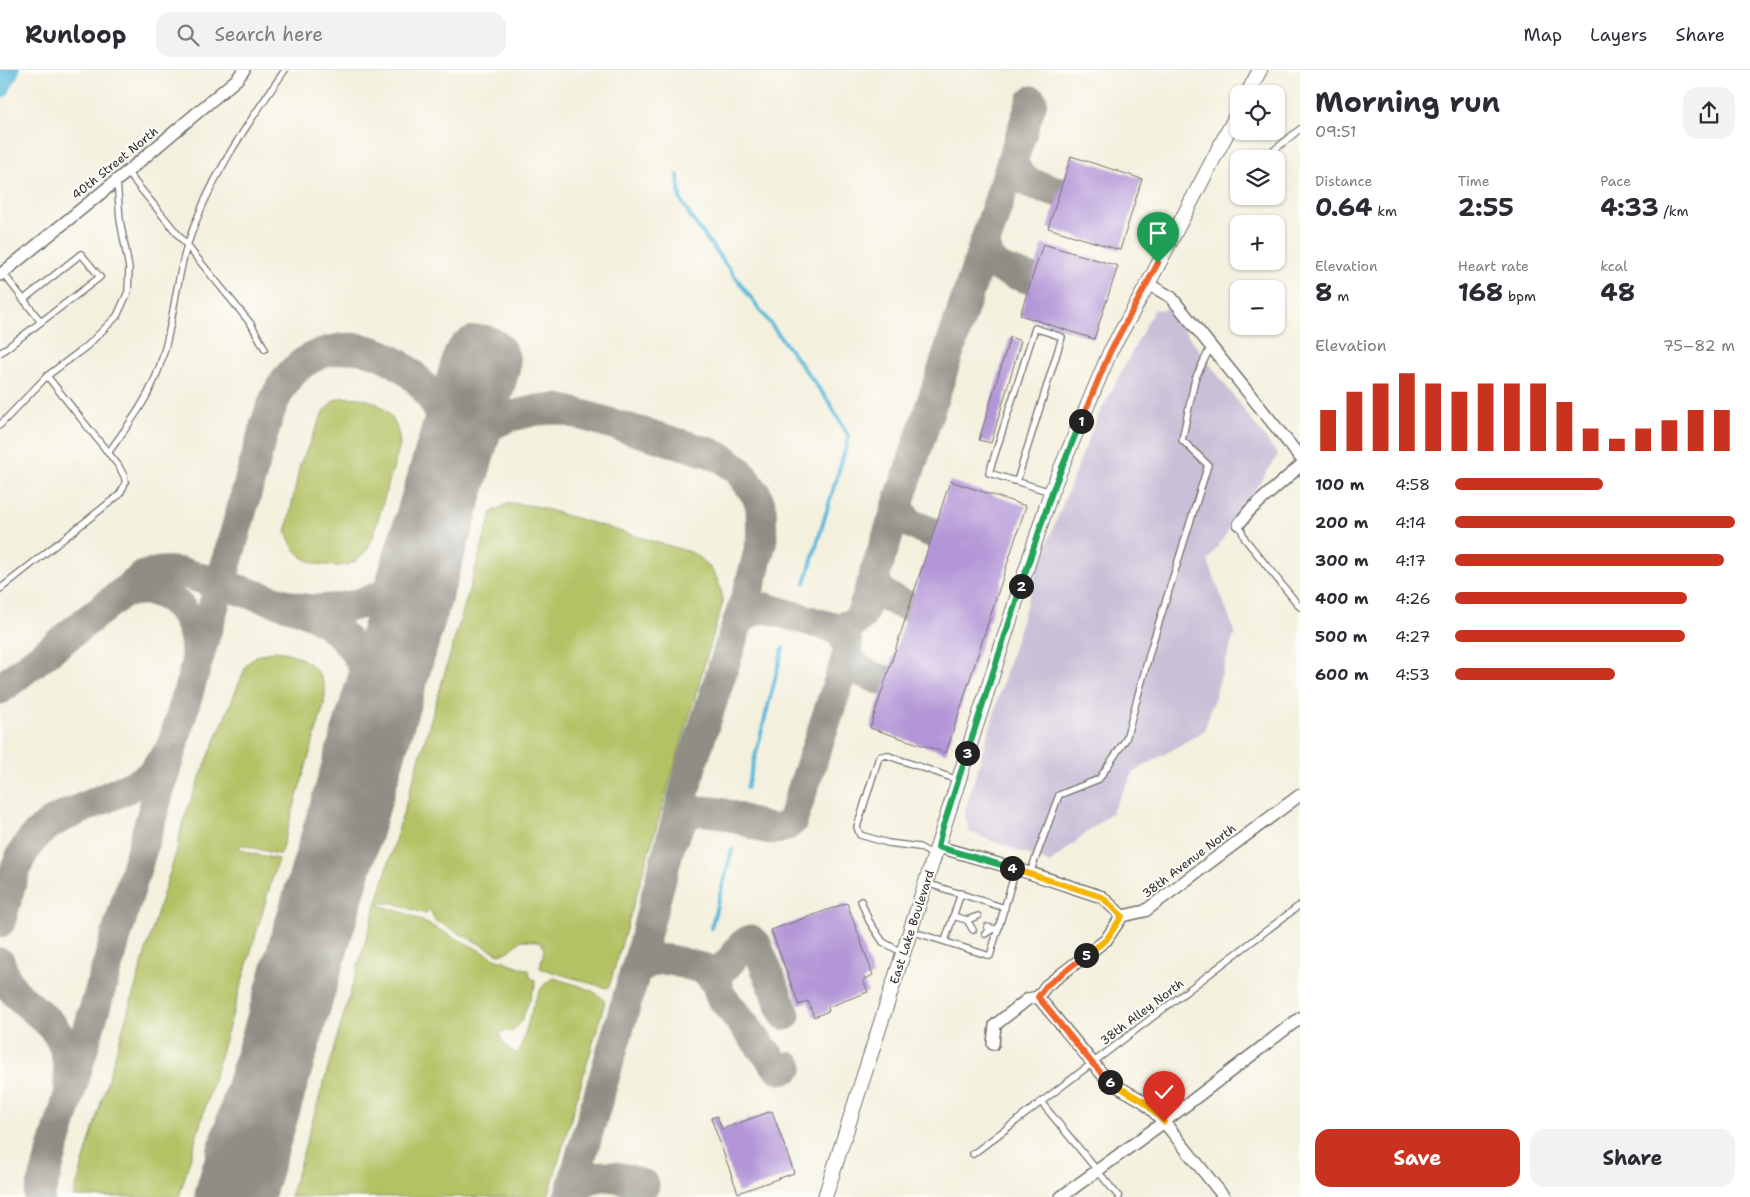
<!DOCTYPE html>
<html lang="en">
<head>
<meta charset="utf-8">
<style>
  body { margin:0; font-family:"Shantell Sans",sans-serif; background:#f2f2f3; color:#2b2b33; height:100vh; display:flex; flex-direction:column; font-size:19px; white-space:nowrap }
  * { box-sizing:border-box; margin:0 }
  p { font-size:16px; color:#7c7c81 }
  .icon { flex:none; width:28px; height:28px; fill:none; stroke:currentColor; stroke-width:2; stroke-linecap:round; stroke-linejoin:round }
  .map { position:relative; flex:1; overflow:hidden }
  .details { display:flex; flex-direction:column; background:#fff; width:450px }
  .details>* { flex:none }
  .buttons { position:absolute; left:1230px; top:15px; display:grid; gap:10px }
  .buttons a { display:grid; place-items:center; width:55px; height:55px; border-radius:10px; background:#fff; box-shadow:0 1px 4px #0004; font-size:25px }
  .pin { position:absolute; display:grid; place-items:center; width:42px; height:42px; color:#fff; margin:-51px -21px; border-radius:50% 50% 50% 0; rotate:-45deg; box-shadow:0 0 5px #0007 }
  .pin .icon { rotate:45deg }
  .km { position:absolute; width:25px; height:25px; margin:-12px; border-radius:50%; background:#222; color:#fff; font-size:14px; line-height:25px; text-align:center }
  .round { display:grid; place-items:center; flex:none; width:52px; height:52px; border-radius:15px; background:#f2f2f3 }
  .head { display:flex; align-items:center; justify-content:space-between; height:85px; padding:0 15px }
  h1 { font-size:28px; font-weight:700; line-height:38px }
  .metrics { display:grid; grid-template-columns:repeat(3,1fr); gap:8px; height:85px; padding:5px 15px }
  .metrics div { display:grid; align-content:center }
  .metrics b { font-size:25px; font-weight:700 }
  .metrics small { font-size:14px; font-weight:400 }
  .metrics p { font-size:14px }
  .chart { height:140px; padding:10px 15px }
  .chart p { display:flex; justify-content:space-between }
  .chart svg { width:100%; height:90px; margin-top:5px; stroke:#c8321e; stroke-width:6 }
  .button { display:flex; gap:10px; margin-top:auto; padding:10px 15px }
  .button a { flex:1; height:58px; border-radius:15px; background:#c8321e; color:#fff; font-size:20px; font-weight:700; line-height:58px; text-align:center }
  .button a+a { background:#f2f2f3; color:#2b2b33 }
  ul { padding:0 15px; list-style:none; font-size:16px }
  li { display:grid; grid-template-columns:80px 60px 1fr; align-items:center; height:38px }
  li i { height:12px; border-radius:6px; background:#c8321e }
  header { display:flex; align-items:center; gap:30px; box-sizing:border-box; height:70px; padding:0 25px; background:#fff; border-bottom:1px solid #e1e1e2 }
  header strong { font-size:24px }
  nav { display:flex; gap:28px; margin-inline-start:auto; font-size:18px }
  .search { width:350px; height:45px; background:#f2f2f3; display:flex; align-items:center; gap:12px; box-sizing:border-box; padding:0 18px; border-radius:15px; color:#7c7c81; font-size:19px }
  main { display:flex; flex:1; min-height:0 }
  .map>svg:first-child { display:block }
  .industrial { fill:#c9bfd7 }
  .green { fill:#b3c265; stroke:#6f7648 }
  .lines { fill:none; stroke-linecap:round; stroke-linejoin:round }
  .stream { stroke:#5ebbdc; stroke-width:4 }
  .river { stroke:#5ebbdc; stroke-width:21 }
  .taxiway { stroke:#908e84; stroke-width:31 }
  .runway { stroke:#908e84; stroke-width:79 }
  .building { fill:#b396d7 }
  .service-casing { stroke:#71706a; stroke-width:8 }
  .minor-casing { stroke:#71706a; stroke-width:14 }
  .tertiary-casing { stroke:#71706a; stroke-width:16 }
  .service { stroke:#fff; stroke-width:5.5 }
  .minor { stroke:#fff; stroke-width:11 }
  .tertiary { stroke:#fff; stroke-width:14 }
  .split-1-casing { stroke:#fff; stroke-width:10 }
  .split-2-casing { stroke:#fff; stroke-width:10 }
  .split-3-casing { stroke:#fff; stroke-width:10 }
  .split-4-casing { stroke:#fff; stroke-width:10 }
  .split-5-casing { stroke:#fff; stroke-width:10 }
  .split-6-casing { stroke:#fff; stroke-width:10 }
  .split-7-casing { stroke:#fff; stroke-width:10 }
  .split-1 { stroke:#f0652b; stroke-width:6 }
  .split-2 { stroke:#22a559; stroke-width:6 }
  .split-3 { stroke:#22a559; stroke-width:6 }
  .split-4 { stroke:#22a559; stroke-width:6 }
  .split-5 { stroke:#f5b400; stroke-width:6 }
  .split-6 { stroke:#f0652b; stroke-width:6 }
  .split-7 { stroke:#f5b400; stroke-width:6 }
  .labels { text-anchor:middle; stroke-width:4; stroke-linejoin:round; paint-order:stroke }
  .street-label { font-size:12px; fill:#2b2b2b; stroke:#fdfcf7 }
</style>
</head>
<body>
<header>
<strong>Runloop</strong>
<div class="search"><svg class="icon" aria-label="search" viewBox="0 0 24 24"><circle cx="10" cy="10" r="6"/><path d="M15 15l6 6"/></svg>Search here</div>
<nav><a>Map</a><a>Layers</a><a>Share</a></nav>
</header>
<main>
<div class="map">
<svg width="1300" height="1127" viewBox="0 0 1300 1127">
  <rect width="100%" height="100%" fill="#fdfcf7"/>
  <filter id="ink" filterUnits="userSpaceOnUse"><feTurbulence type="fractalNoise" baseFrequency=".02" numOctaves="2"/><feDisplacementMap in="SourceGraphic" scale="10" xChannelSelector="R" yChannelSelector="G"/><feConvolveMatrix kernelMatrix="1 2 1 2 8 2 1 2 1" color-interpolation-filters="sRGB"/></filter>
  <filter id="wash" filterUnits="userSpaceOnUse"><feTurbulence type="fractalNoise" baseFrequency=".0096" numOctaves="4" result="noise"/><feDisplacementMap in="SourceGraphic" scale="20" xChannelSelector="R" yChannelSelector="G"/><feGaussianBlur stdDeviation="1.12" result="paint"/><feColorMatrix in="noise" values="0 0 0 0 0 0 0 0 0 0 0 0 0 0 0 0 0 1.4 0 .05"/><feComposite in="paint" operator="in"/></filter>
  <g filter="url(#wash)">
    <rect width="100%" height="100%" fill="#f4f0de"/>
    <polygon class="industrial" points="1168,239 1278,385 1208,491 1235,562 1204,661 1134,702 1111,743 1050,793 969,762 964,744 1037,499 1096,350 1154,240"/>
    <g class="green">
      <path d="M341,328C374,324 398,341 400,375L372,470L366,481L357,490L347,495L336,496L316,494L303,488L294,479L286,463L300,394L323,343L334,330Z"/>
      <path d="M513,433L535,436L690,482C710,491 721,510 723,532L609,917L606,918L540,898L544,879L541,873L536,871L522,870L508,882L499,884L434,850L430,839L425,844L394,833H380L379,835L410,845L495,888L529,900L530,907L535,910V916L521,952L513,961H504L500,965C503,975 509,979 517,984C529,966 530,916 554,908C570,914 595,917 605,932L548,1127H290L492,442L507,434Z"/>
      <path d="M274,581C296,582 321,595 325,619C326,624 324,629 324,635L280,785L244,775H240L239,778L249,783L278,789L179,1127H73L161,830L176,783L182,755L191,729L247,594L256,586Z"/>
    </g>
    <g class="lines">
      <g class="stream">
        <polyline points="678,105 680,128 692,149 829,332 849,367 805,513"/>
        <polyline points="747,718 783,578"/>
        <polyline points="711,858 732,780"/>
      </g>
      <polyline class="river" points="0,18 9,0"/>
      <g class="taxiway">
        <path d="M1013,88C1016,115 1038,115 1059,122"/>
        <path d="M985,173C984,199 1011,202 1031,209"/>
        <polyline points="455,380 476,362 508,347 537,340 558,339 579,344 711,383 725,390 738,400 756,424 761,437 762,469 751,512 692,693 641,882 569,1127"/>
        <path d="M899,432C900,452 916,457 934,463"/>
        <path d="M875,502C874,524 892,530 910,537"/>
        <path d="M121,524C166,508 198,544 196,588"/>
        <path d="M304,539C346,543 384,529 418,505"/>
        <path d="M737,554C746,544 753,538 766,538L834,558L851,555L861,546L1032,31"/>
        <path d="M847,585C858,602 867,605 886,611"/>
        <path d="M0,619L144,506C159,500 170,501 187,504L301,539C342,556 370,589 371,635C372,648 370,661 368,673"/>
        <path d="M673,768C677,760 680,750 688,745C705,733 747,752 765,758C776,760 784,759 792,751L847,587C849,575 846,564 834,558"/>
        <path d="M0,852C13,810 15,772 58,749L141,712L151,705L168,683"/>
        <path d="M0,893C9,927 28,931 49,953C65,969 70,992 69,1015"/>
        <polyline points="705,899 716,912 720,925 775,994 781,999 788,997"/>
        <path d="M635,903C660,875 686,899 717,901C734,895 736,875 751,870L756,874L785,945"/>
        <path d="M39,1127C99,924 159,721 219,518C232,476 243,434 255,392C263,365 269,333 286,310C308,280 350,270 384,286C427,307 443,341 454,385"/>
        <path d="M569,1127C593,1097 612,1105 644,1115"/>
      </g>
      <polyline class="runway" points="234,1127 481,294"/>
    </g>
    <g id="blocks">
      <g class="building">
        <polygon points="1071,86 1142,109 1120,180 1048,158"/>
        <polygon points="1043,174 1118,196 1094,269 1020,245"/>
        <polygon points="1010,267 1021,271 991,373 979,370"/>
        <polygon points="950,411 1026,436 946,683 870,658"/>
        <polygon points="847,833 873,905 863,910 868,922 828,937 829,941 814,947 808,931 799,935 771,860"/>
        <polygon points="772,1041 794,1103 738,1123 711,1048 717,1046 722,1059"/>
      </g>
    </g>
  </g>
  <g filter="url(#ink)">
    <use href="#blocks" fill-opacity="0" stroke="#71706a" stroke-width="1"/>
    <g class="lines">
      <defs>
        <g id="service">
          <polyline points="1273,81 1300,59"/>
          <polyline points="127,102 251,254 265,279"/>
          <polyline points="23,230 81,184 100,207 41,252"/>
          <polyline points="0,283 41,252 3,203"/>
          <polyline points="0,355 47,306 87,276 117,246 128,222 129,198 120,150 117,110"/>
          <path d="M108,383C126,358 145,334 156,306C173,264 174,218 187,176C208,110 246,56 285,0"/>
          <polyline points="1017,411 1062,267 1035,258 989,403 1051,422"/>
          <polyline points="1239,454 1245,469 1300,537"/>
          <path d="M0,519L119,425C128,411 127,410 118,395L47,306"/>
          <polyline points="934,785 919,777 888,773 860,765 857,757 879,687 886,685 958,710"/>
          <polyline points="1030,803 1059,725 1099,709 1126,669 1151,578 1208,395 1182,370 1195,309 1211,276"/>
          <polyline points="926,813 1005,838"/>
          <polyline points="861,831 869,851 883,872 903,883"/>
          <polyline points="953,846 967,850 978,846"/>
          <polyline points="967,850 973,860"/>
          <polyline points="987,857 998,860"/>
          <polyline points="911,861 990,886 1016,799"/>
          <polyline points="985,864 993,859"/>
          <polyline points="945,871 961,823"/>
          <polyline points="1041,1032 1119,1127"/>
          <polyline points="973,1084 1300,835"/>
        </g>
        <g id="minor">
          <polyline points="0,205 127,102 237,9 244,0"/>
          <polyline points="1148,214 1171,227 1300,387"/>
          <polyline points="1239,454 1249,441 1300,396"/>
          <polyline points="939,777 1030,803 1102,827 1122,846"/>
          <polyline points="1038,927 1108,1011 1143,1031 1164,1052 1224,1127"/>
          <polyline points="993,974 995,955 1028,929 1038,927 1046,916 1106,870 1122,846 1145,841 1300,725"/>
          <polyline points="1061,1127 1164,1052 1300,948"/>
        </g>
        <g id="tertiary">
          <polyline points="1247,24 1260,0"/>
          <polyline points="825,1127 1051,422 1110,282 1148,214 1239,40"/>
        </g>
      </defs>
      <use href="#service" class="service-casing"/>
      <use href="#minor" class="minor-casing"/>
      <use href="#tertiary" class="tertiary-casing"/>
      <use href="#service" class="service"/>
      <use href="#minor" class="minor"/>
      <use href="#tertiary" class="tertiary"/>
    </g>
  </g>
  <g class="lines" filter="url(#ink)">
    <defs>
      <polyline id="split-1" points="1081,351 1110,282 1158,193"/>
      <polyline id="split-2" points="1021,516 1052,422 1081,351"/>
      <polyline id="split-3" points="967,683 1021,516"/>
      <polyline id="split-4" points="967,683 942,760 938,777 1012,798"/>
      <polyline id="split-5" points="1012,798 1102,827 1122,846 1106,870 1086,885"/>
      <polyline id="split-6" points="1086,885 1046,916 1038,927 1092,993 1110,1012"/>
      <polyline id="split-7" points="1110,1012 1143,1031 1164,1052"/>
    </defs>
    <use href="#split-1" class="split-1-casing"/>
    <use href="#split-2" class="split-2-casing"/>
    <use href="#split-3" class="split-3-casing"/>
    <use href="#split-4" class="split-4-casing"/>
    <use href="#split-5" class="split-5-casing"/>
    <use href="#split-6" class="split-6-casing"/>
    <use href="#split-7" class="split-7-casing"/>
    <use href="#split-1" class="split-1"/>
    <use href="#split-2" class="split-2"/>
    <use href="#split-3" class="split-3"/>
    <use href="#split-4" class="split-4"/>
    <use href="#split-5" class="split-5"/>
    <use href="#split-6" class="split-6"/>
    <use href="#split-7" class="split-7"/>
  </g>
  <g class="labels">
    <g class="street-label">
      <text transform="translate(115 93) rotate(-39)" y="4">40th Street North</text>
      <text transform="translate(1189 791) rotate(-37)" y="4">38th Avenue North</text>
      <text transform="translate(912 857) rotate(-72)" y="4">East Lake Boulevard</text>
      <text transform="translate(1142 942) rotate(-37)" y="4">38th Alley North</text>
    </g>
  </g>
</svg>
<div class="buttons">
<a><svg class="icon" aria-label="locate" viewBox="0 0 24 24"><circle cx="12" cy="12" r="6"/><path d="M12 2v4M12 18v4M2 12h4M18 12h4"/></svg></a>
<a><svg class="icon" aria-label="layers" viewBox="0 0 24 24"><path d="M12 4l9 5-9 5-9-5zM3 14l9 5 9-5"/></svg></a>
<a>+</a>
<a>−</a>
</div>
<div class="pin" style="left:1158px;top:193px;background:#1e9e55"><svg class="icon" aria-label="arrive" viewBox="0 0 24 24"><path d="M6 21V4h12l-3 4 3 4H6"/></svg></div>
<div class="pin" style="left:1164px;top:1052px;background:#d93025"><svg class="icon" aria-label="check" viewBox="0 0 24 24"><path d="M5 12l5 5 9-10"/></svg></div>
<b class="km" style="left:1081px;top:351px">1</b>
<b class="km" style="left:1021px;top:516px">2</b>
<b class="km" style="left:967px;top:683px">3</b>
<b class="km" style="left:1012px;top:798px">4</b>
<b class="km" style="left:1086px;top:885px">5</b>
<b class="km" style="left:1110px;top:1012px">6</b>
</div>
<section class="details">
<div class="head"><div><h1>Morning run</h1><p>09:51</p></div><a class="round"><svg class="icon" aria-label="share" viewBox="0 0 24 24"><path d="M12 15V3M7 8l5-5 5 5M5 13v7h14v-7"/></svg></a></div>
<div class="metrics">
<div><p>Distance</p><b>0.64<small> km</small></b></div>
<div><p>Time</p><b>2:55</b></div>
<div><p>Pace</p><b>4:33<small> /km</small></b></div>
</div>
<div class="metrics">
<div><p>Elevation</p><b>8<small> m</small></b></div>
<div><p>Heart rate</p><b>168<small> bpm</small></b></div>
<div><p>kcal</p><b>48</b></div>
</div>
<div class="chart"><p><span>Elevation</span>75–82 m</p>
<svg viewBox="0 0 160 44" preserveAspectRatio="none"><path d="M5 44V24M15 44V15M25 44V11M35 44V6M45 44V11M55 44V15M65 44V11M75 44V11M85 44V11M95 44V20M105 44V33M115 44V38M125 44V33M135 44V29M145 44V24M155 44V24"/></svg>
</div>
<ul>
<li><b>100 m</b>4:58<i style="width:53%"></i></li>
<li><b>200 m</b>4:14<i style="width:100%"></i></li>
<li><b>300 m</b>4:17<i style="width:96%"></i></li>
<li><b>400 m</b>4:26<i style="width:83%"></i></li>
<li><b>500 m</b>4:27<i style="width:82%"></i></li>
<li><b>600 m</b>4:53<i style="width:57%"></i></li>
</ul>
<div class="button"><a>Save</a><a>Share</a></div>
</section>
</main>
</body>
</html>
